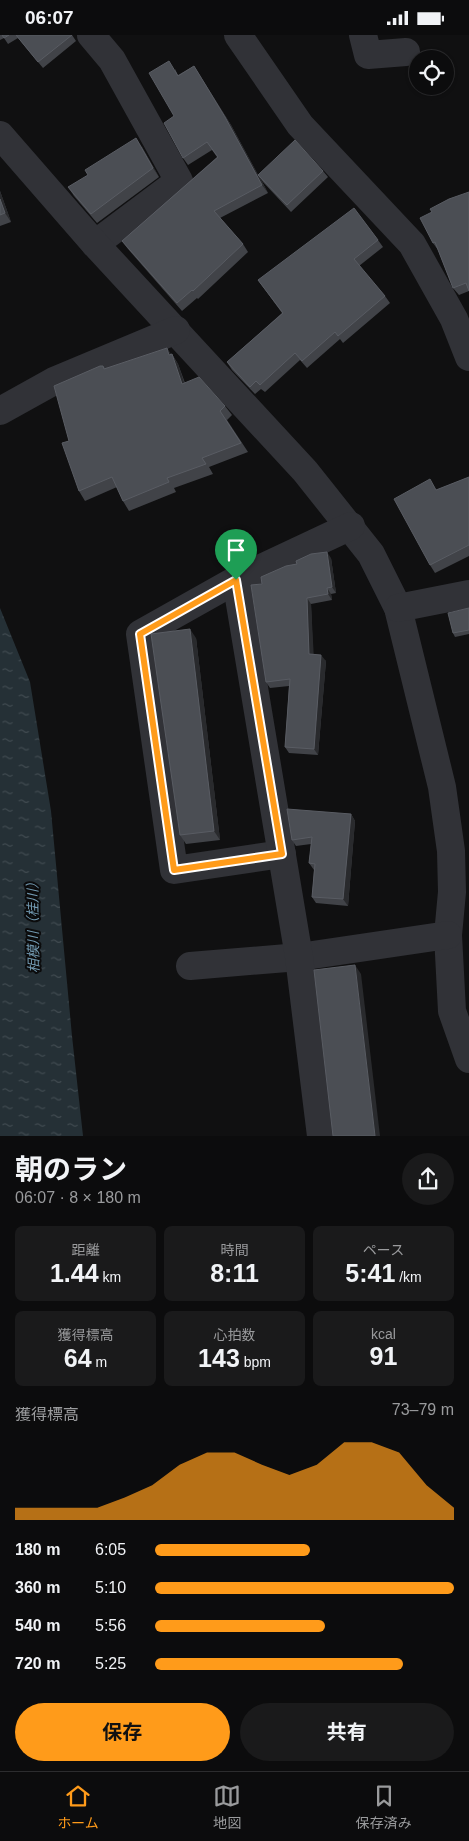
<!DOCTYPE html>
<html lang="ja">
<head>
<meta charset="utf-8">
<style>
  body { margin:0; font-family:Helvetica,"Noto Sans JP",sans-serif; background:#1a1a1b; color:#f1f3f6; height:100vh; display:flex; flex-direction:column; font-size:19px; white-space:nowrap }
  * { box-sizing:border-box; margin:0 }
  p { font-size:16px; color:#9a9b9d }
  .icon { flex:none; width:28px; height:28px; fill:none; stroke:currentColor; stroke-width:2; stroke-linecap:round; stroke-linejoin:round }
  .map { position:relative; height:1101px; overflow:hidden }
  .drawer { display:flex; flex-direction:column; background:#0c0c0d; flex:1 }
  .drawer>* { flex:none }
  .fabs { position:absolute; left:409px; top:15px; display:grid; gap:10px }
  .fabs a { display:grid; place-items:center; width:45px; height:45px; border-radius:50%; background:#0c0c0d; box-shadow:0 1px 4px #0004,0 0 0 1px #2c2c2e; font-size:25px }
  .pin { position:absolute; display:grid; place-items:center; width:42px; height:42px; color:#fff; margin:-51px -21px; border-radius:50% 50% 50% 0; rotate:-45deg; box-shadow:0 0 5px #0007 }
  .pin .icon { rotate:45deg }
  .round { display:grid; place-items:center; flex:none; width:52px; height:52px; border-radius:26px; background:#1a1a1b }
  .overview { display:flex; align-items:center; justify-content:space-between; height:85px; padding:0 15px }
  h1 { font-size:28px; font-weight:700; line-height:38px }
  .figures { display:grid; grid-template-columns:repeat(3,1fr); gap:8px; height:85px; padding:5px 15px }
  .figures div { display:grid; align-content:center; border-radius:8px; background:#1a1a1b; text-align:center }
  .figures b { font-size:25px; font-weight:700 }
  .figures small { font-size:14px; font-weight:400 }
  .figures p { font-size:14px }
  .chart { height:140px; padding:10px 15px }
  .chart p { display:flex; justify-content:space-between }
  .chart svg { width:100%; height:90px; margin-top:5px; fill:#ff9b1a; opacity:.7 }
  .cta { display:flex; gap:10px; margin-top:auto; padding:10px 15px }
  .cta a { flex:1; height:58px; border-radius:30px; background:#ff9b1a; color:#111; font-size:20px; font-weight:700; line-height:58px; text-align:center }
  .cta a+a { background:#1a1a1b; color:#f1f3f6 }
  ul { padding:0 15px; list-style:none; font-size:16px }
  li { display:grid; grid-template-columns:80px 60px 1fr; align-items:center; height:38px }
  li i { height:12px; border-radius:6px; background:#ff9b1a }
  .status { display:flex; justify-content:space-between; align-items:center; height:35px; padding:0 25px; background:#0c0c0d; direction:ltr }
  .status svg { height:14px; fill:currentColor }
  .dock { display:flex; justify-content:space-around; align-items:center; height:70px; border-top:1px solid #2c2c2e; background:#0c0c0d; font-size:14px; color:#9a9b9d }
  .dock a { display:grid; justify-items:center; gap:2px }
  .dock .on { color:#ff9b1a }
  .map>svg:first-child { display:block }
  .water { fill:url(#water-ripples) }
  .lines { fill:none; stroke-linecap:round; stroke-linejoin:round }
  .minor { stroke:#313237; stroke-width:28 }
  .wall { fill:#414348 }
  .shaded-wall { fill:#292a2d }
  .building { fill:#4b4e54; stroke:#595c63 }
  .route-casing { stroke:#fff; stroke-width:10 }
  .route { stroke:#ff9b1a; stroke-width:6 }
  .labels { text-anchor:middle; stroke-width:4; stroke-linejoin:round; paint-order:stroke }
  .water-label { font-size:14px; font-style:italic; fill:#739bb3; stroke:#0b0b0c }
</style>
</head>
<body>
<div class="status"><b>06:07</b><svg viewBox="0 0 49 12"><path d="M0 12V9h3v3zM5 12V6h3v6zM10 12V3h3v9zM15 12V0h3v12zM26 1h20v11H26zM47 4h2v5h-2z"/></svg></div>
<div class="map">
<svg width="469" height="1101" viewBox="0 0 469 1101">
  <defs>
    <pattern id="water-ripples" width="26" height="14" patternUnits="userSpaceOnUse" patternTransform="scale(1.25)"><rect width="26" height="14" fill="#253036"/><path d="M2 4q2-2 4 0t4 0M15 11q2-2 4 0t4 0" fill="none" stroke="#414b51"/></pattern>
  </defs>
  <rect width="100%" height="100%" fill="#101011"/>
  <polygon class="water" points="0,573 30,647 51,776 72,1001 83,1101 0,1101"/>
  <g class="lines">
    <g class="minor">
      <polyline points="91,0 112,25 179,146 95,209"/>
      <polyline points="238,0 300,90 412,209 454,284 469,322"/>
      <polyline points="363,0 368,20 406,17"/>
      <polyline points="0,100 95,209 305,436 371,519 398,573 442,752 451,816 452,857 448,900 452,976 469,1024"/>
      <polyline points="0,376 54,346 176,295"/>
      <polyline points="236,545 140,599 174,835 282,819"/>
      <polyline points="398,573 469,559"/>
      <polyline points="190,931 299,922 448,900"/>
      <polyline points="321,1101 299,922 236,545 351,491"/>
    </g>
  </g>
  <g class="wall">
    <polygon points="0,0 72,0 76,6 43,33 18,3 8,9 4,3 0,5"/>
    <polygon points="194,31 231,90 258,140 323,136 328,142 291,177 263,147 259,141 268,158 220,183 243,209 248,217 198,264 197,263 182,276 128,214 122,206 217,122 212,115 188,130 183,123 174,81 175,34 178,40"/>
    <polygon points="142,112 159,142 97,188 74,161 68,152"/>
    <polygon points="0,156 11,187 0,191"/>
    <polygon points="449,164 469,256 459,260 453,253 438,215 433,208 432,177"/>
    <polygon points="378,205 383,212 359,231 385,261 390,268 343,308 340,304 307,333 300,325 265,357 261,354 255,359 232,335 227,327 282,278 258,245"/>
    <polygon points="172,319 178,329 185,348 225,371 232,380 227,385 248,417 209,432 213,439 174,453 176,457 129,476 123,466 117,452 85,466 79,456 69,406 103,331 105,333"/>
    <polygon points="469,442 469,521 435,538 430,530 437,455"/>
    <polygon points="331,523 336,558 331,559 332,565 311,569 313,619 326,626 318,720 289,718 285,712 289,651 270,653 266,647 262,549 297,529"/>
    <polygon points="469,573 469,599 455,602 453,598"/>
    <polygon points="196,603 220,805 186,809 180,800"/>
    <polygon points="351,779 355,786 348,871 316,868 312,862 314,835 309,828 311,809 296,811 292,805"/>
  </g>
  <g class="shaded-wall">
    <polygon points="194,31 231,90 268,158 262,150"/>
    <polygon points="136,103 142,112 159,142 153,133"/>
    <polygon points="0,156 11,187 5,178 0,164"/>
    <polygon points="167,313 178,329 188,359 182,349"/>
    <polygon points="327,517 331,523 336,558 332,552"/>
    <polygon points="327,553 331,559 332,565 328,559"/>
    <polygon points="307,563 311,569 314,625 309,619"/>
    <polygon points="190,594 196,603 220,805 214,796"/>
    <polygon points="321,620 326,626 318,720 314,714"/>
    <polygon points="351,779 355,786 348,871 343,864"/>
    <polygon points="355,930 361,939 380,1101 375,1101"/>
  </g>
  <g class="building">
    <polygon points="2,0 9,0 4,3"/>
    <polygon points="16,0 72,0 38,27"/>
    <polygon points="169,26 178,41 194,31 225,82 262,150 214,176 243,209 193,256 192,255 177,268 122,206 218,122 207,107 183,123 164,88 174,81 149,38"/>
    <polygon points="136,103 153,133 91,179 68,152 88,140 85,135"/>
    <polygon points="295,105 323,136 287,170 258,140"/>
    <polygon points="469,157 469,256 466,248 453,253 435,207 433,208 420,183 432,177 430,174 449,164"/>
    <polygon points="0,164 5,178 0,180"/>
    <polygon points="354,173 378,205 354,224 385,261 338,301 335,297 302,326 295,318 260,350 256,346 250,352 227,327 283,278 258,245"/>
    <polygon points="167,313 169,320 172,319 182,349 199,342 225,371 220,376 241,408 202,423 206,429 167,443 169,447 123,466 112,442 79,456 62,408 69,406 54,351 100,331 103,331 104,334"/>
    <polygon points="469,442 469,510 430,530 394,464 430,444 436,455"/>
    <polygon points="327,517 332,552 327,553 328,559 307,563 309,619 321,620 314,714 285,712 290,644 266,647 251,550 262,549 261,542 286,531 297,529 296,526 311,519"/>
    <polygon points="469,573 469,595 453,598 448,578"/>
    <polygon points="190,594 214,796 180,800 151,599"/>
    <polygon points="287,774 351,779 343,864 312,862 315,829 309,828 312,802 292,805"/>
    <polygon points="355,930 375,1101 333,1101 314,935"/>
  </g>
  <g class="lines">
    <defs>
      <polygon id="route" points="236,545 282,819 174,835 140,599"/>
    </defs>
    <use href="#route" class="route-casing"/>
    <use href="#route" class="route"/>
  </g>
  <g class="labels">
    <g class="water-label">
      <text transform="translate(33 889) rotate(-91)" y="5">相模川（桂川）</text>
    </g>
  </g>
</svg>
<div class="fabs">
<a><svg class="icon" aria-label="locate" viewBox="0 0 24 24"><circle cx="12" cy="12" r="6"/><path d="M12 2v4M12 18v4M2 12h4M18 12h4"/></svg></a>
</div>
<div class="pin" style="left:236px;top:545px;background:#1e9e55"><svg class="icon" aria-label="arrive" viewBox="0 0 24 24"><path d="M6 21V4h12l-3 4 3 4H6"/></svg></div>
</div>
<section class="drawer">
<div class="overview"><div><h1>朝のラン</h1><p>06:07 · 8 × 180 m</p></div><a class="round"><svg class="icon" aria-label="share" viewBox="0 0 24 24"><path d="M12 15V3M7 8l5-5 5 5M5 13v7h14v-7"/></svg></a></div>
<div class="figures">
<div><p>距離</p><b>1.44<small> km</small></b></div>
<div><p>時間</p><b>8:11</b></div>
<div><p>ペース</p><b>5:41<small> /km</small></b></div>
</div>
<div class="figures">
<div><p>獲得標高</p><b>64<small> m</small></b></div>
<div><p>心拍数</p><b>143<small> bpm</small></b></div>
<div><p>kcal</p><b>91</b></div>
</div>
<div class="chart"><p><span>獲得標高</span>73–79 m</p>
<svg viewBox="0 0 160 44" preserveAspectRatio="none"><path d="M0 44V38L10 38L20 38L30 38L40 33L50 27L60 17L70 11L80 11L90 17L100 22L110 17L120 6L130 6L140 11L150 27L160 38V44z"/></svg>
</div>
<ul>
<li><b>180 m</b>6:05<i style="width:52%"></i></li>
<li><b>360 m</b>5:10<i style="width:100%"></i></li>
<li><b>540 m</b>5:56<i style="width:57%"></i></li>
<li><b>720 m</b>5:25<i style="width:83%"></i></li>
</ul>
<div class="cta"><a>保存</a><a>共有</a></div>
</section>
<nav class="dock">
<a class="on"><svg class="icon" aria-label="home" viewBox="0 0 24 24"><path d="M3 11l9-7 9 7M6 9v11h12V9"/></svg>ホーム</a>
<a><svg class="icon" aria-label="map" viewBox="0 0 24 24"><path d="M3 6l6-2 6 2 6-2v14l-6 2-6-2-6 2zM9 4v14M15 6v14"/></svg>地図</a>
<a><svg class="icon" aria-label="saved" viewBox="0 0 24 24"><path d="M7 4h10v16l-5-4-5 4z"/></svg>保存済み</a>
</nav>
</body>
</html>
